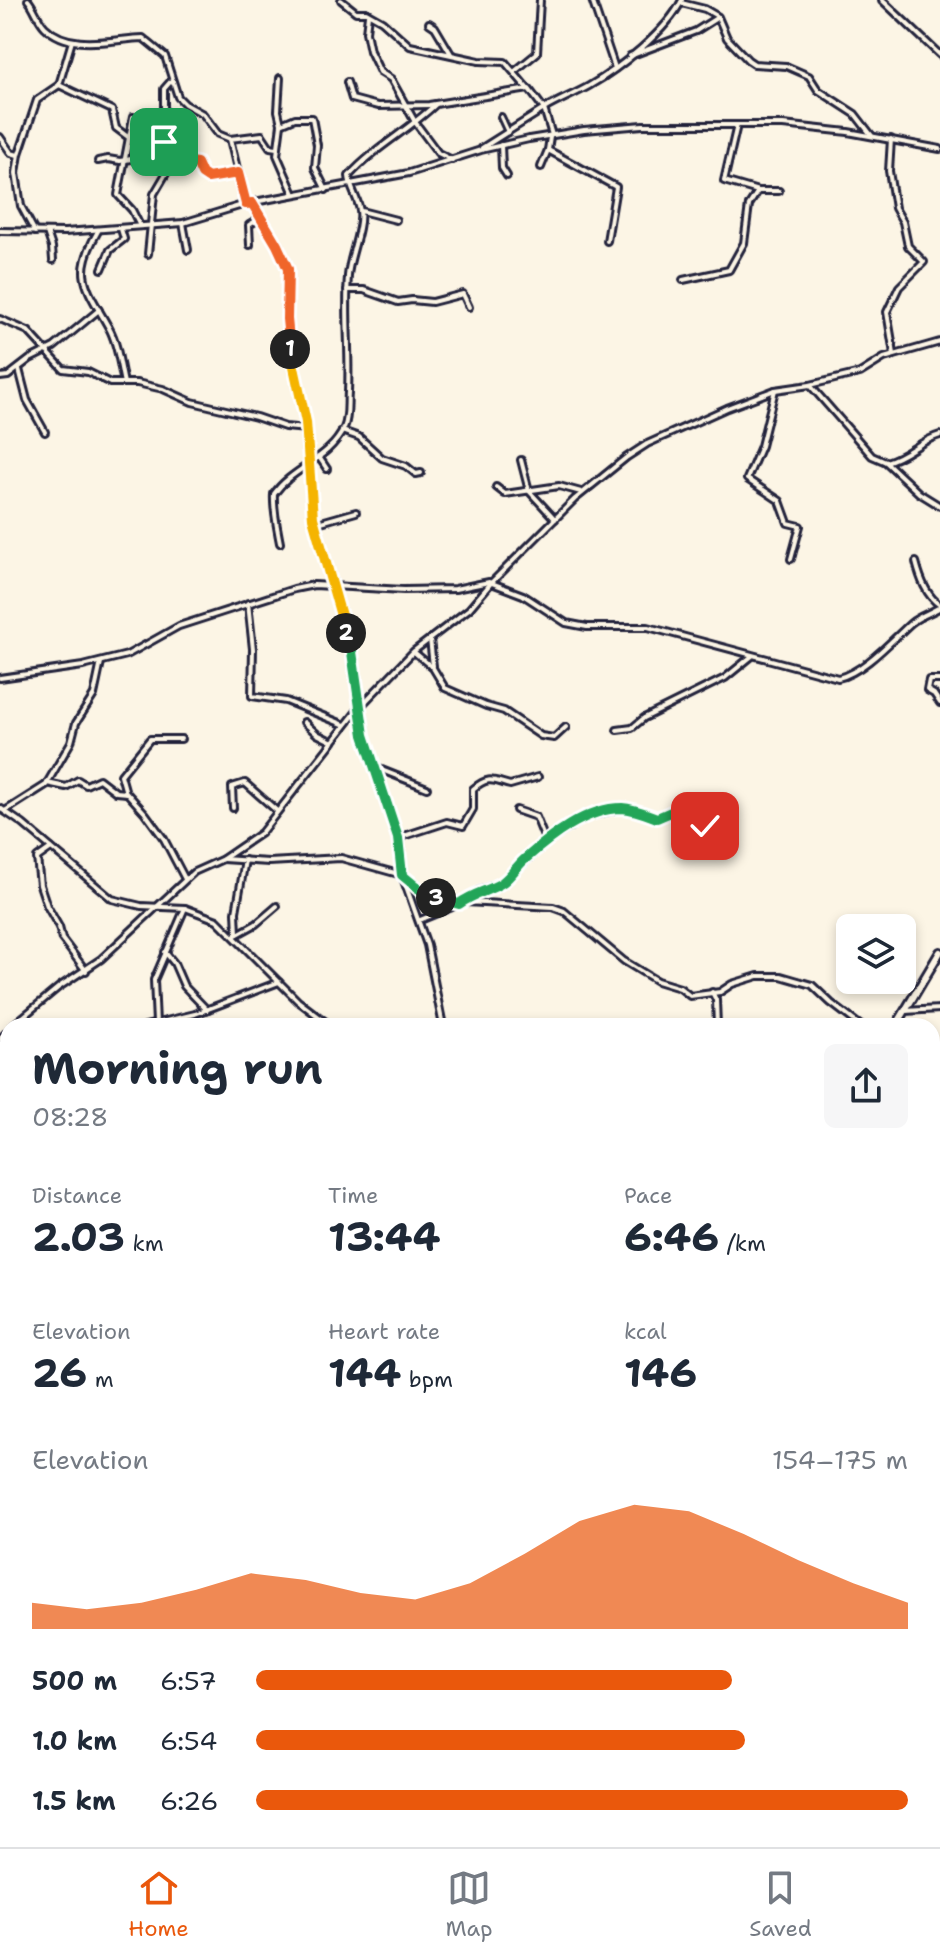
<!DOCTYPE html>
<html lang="en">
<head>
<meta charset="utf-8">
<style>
  body { margin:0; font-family:"Shantell Sans",sans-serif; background:#f6f6f7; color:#1f2937; height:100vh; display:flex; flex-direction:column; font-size:30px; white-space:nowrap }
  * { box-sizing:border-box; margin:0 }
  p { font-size:26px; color:#747a83 }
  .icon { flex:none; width:44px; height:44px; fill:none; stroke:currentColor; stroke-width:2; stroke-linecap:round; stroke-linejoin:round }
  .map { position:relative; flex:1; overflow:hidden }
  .side { position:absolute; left:0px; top:1018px; width:940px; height:830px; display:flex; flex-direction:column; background:#fff; border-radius:24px 24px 0 0; box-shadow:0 4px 12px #0003 }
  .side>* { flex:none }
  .tools { position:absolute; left:836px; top:914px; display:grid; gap:16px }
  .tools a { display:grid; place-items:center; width:80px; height:80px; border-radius:12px; background:#fff; box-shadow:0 4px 12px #0003; font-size:40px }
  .pin { position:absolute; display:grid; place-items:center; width:68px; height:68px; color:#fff; margin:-34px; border-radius:16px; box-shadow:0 4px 12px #0006 }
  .km { position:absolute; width:40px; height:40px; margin:-20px; border-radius:50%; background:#222; color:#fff; font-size:22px; line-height:40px; text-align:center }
  .round { display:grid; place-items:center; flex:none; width:84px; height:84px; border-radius:12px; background:#f6f6f7 }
  .head { display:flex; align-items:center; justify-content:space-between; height:136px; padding:0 32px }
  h1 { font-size:44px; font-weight:700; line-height:60px }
  .stats { display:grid; grid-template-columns:repeat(3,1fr); gap:12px; height:136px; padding:8px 32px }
  .stats div { display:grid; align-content:center }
  .stats b { font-size:40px; font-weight:700 }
  .stats small { font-size:22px; font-weight:400 }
  .stats p { font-size:22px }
  .chart { height:224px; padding:16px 32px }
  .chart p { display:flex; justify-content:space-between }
  .chart svg { width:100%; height:144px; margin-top:8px; fill:#ea580c; opacity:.7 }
  ul { padding:0 32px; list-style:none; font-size:26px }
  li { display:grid; grid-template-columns:128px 96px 1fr; align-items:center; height:60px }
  li i { height:20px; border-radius:10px; background:#ea580c }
  .dock { display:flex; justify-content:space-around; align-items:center; height:112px; border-top:2px solid #e0e1e3; background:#fff; font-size:22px; color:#747a83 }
  .dock a { display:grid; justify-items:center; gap:4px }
  .dock .active { color:#ea580c }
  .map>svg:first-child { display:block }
  .green { fill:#a7e8b2; stroke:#648576; stroke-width:2 }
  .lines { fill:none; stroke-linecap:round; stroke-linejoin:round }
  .river { stroke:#83d5d9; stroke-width:7 }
  .runway { stroke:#8f8c90; stroke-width:26 }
  .street-casing { stroke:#22223b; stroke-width:10 }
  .secondary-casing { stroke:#22223b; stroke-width:12 }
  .street { stroke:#fcf5e5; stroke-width:4 }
  .secondary { stroke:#fcf5e5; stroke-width:6 }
  .split-1-casing { stroke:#fff; stroke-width:16 }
  .split-2-casing { stroke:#fff; stroke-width:16 }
  .split-3-casing { stroke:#fff; stroke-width:16 }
  .split-4-casing { stroke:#fff; stroke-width:16 }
  .split-1 { stroke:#f0652b; stroke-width:10 }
  .split-2 { stroke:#f5b400; stroke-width:10 }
  .split-3 { stroke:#22a559; stroke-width:10 }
  .split-4 { stroke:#22a559; stroke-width:10 }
</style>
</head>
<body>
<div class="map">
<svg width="940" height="1847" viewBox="0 0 940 1847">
  <rect width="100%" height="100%" fill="#fcf5e5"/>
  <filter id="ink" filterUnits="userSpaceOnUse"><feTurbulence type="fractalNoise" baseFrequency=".0125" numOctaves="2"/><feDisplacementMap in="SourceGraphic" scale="16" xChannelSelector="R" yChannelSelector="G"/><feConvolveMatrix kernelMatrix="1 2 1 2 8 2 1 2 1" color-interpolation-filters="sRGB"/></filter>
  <g filter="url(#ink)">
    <polygon class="green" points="932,1528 940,1533 940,1661 932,1657"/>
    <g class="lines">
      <polyline class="river" points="135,1847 139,1840"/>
      <polyline class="runway" points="452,1840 454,1847"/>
      <defs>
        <g id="street">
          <path d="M28,0C35,8 37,19 45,27C70,52 112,39 143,38L165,56L178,97L185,104L203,114L218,134L230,139L262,135L270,147L277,148"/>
          <polyline points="341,0 356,12 366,12 382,21 410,46 479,61 505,62 527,88"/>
          <polyline points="592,0 615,68"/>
          <polyline points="882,0 940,55"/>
          <polyline points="681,3 705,9 717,16"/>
          <polyline points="368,15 366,32 370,51 380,72 391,79 415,122 438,153 452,160"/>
          <polyline points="429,23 435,27 451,54"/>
          <polyline points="630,56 696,31 718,17 727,38 748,60 754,64 786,66 809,76 818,90 855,114 872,136"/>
          <polyline points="515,71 537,53 540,0"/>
          <polyline points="280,78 278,111 281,124 277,155 294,194"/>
          <polyline points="347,82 352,99 378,106 429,105 529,89 544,109 482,148"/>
          <polyline points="59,85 112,110 116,128 128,137"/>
          <polyline points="133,117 118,195 132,210 140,226"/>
          <polyline points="501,117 508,132"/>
          <polyline points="281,124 295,118 312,118 317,145 315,168 326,190"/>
          <polyline points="737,125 724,181 758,191 779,191"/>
          <polyline points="145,133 164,142 176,152 174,160 154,194 148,254"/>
          <path d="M552,135L544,109C559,100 575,94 589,86C619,69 667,31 682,0"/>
          <polyline points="0,137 11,153 18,155"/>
          <polyline points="550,137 548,150 616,187 607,241"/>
          <polyline points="230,139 238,173"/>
          <polyline points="891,139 889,171 895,208 903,222 908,246 924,262 899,287 887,312 894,354"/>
          <polyline points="164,142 164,89 171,81"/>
          <polyline points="501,145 502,168 507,176"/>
          <polyline points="98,161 108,159 120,161 148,156 195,162 202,174 211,179 238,173 246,204"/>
          <polyline points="541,167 548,150"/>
          <polyline points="252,203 277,245 288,269 288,334 306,422 313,518 351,645 364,735 398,838 402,875 427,945 443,1026"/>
          <polyline points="361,211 396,220"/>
          <polyline points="183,223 188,250"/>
          <polyline points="0,231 65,232 183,223 249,203 409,173 481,150 529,139 584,130 643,125 783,125 848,132 940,149"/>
          <path d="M98,231C72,276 86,286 109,328C118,344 120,366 124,383"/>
          <polyline points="35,232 21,206 16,173 19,154 37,100 59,85 72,41"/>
          <polyline points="47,232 52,247 53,260"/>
          <polyline points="250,245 249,225 261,218"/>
          <polyline points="102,269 110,250 124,239 121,229"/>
          <polyline points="683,280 729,270 744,243 749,205 758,191"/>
          <polyline points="347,290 364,290 398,302 412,300 432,302 463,294 469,307"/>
          <polyline points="0,319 28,331 63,369 88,372 110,383 137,383 163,389 192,402 256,417 285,427 307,429"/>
          <polyline points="19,369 27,400 45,432"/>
          <polyline points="0,377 8,376 30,359 54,347 99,310"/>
          <polyline points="810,385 872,456 886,462 919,493 940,506"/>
          <polyline points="775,390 761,446 747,479 780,501 788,523 800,526 791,559"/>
          <polyline points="342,431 359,437 382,458 406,466 416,474 421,473"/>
          <polyline points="319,457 327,469"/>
          <polyline points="521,460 529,491 555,519"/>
          <path d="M886,462C908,456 919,441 940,435"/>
          <polyline points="496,487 505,494 559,486 581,492"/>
          <polyline points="314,524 356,512"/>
          <path d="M280,543C277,527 273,510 274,494C293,467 329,460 344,428C349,417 347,404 348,392C350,353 345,315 348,276C349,258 363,227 360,211C358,198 350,189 349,176C374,148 409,130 436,104"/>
          <path d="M916,562C920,578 926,596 940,605"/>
          <polyline points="248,603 253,649 252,696 286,701 345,725"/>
          <polyline points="430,639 433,666"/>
          <polyline points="414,652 433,668 445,688 486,706 504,711 541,736 554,738 566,727"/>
          <path d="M0,678L83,666L127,655L179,626L294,589L314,585L404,590L455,589L489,582L523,595L566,623L587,627H648L838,678C864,672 892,640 911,623C919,616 931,613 940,607"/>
          <polyline points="940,680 929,680 927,690 934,694 940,703"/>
          <polyline points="304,722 317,734 333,742"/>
          <polyline points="617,730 632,728 644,718 725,678 752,656"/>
          <polyline points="374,767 427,788"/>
          <polyline points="47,783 66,787 78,780 86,785 99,779 116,792 127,793 145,813 164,839 185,879"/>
          <polyline points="126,793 121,775 150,739 181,739"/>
          <polyline points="0,808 23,824 112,899 141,906 185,908 217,920 298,1001 331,1026"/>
          <polyline points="233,808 232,787 245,783 277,811"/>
          <polyline points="516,810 536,817 546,842"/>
          <polyline points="5,811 46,785 71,742 76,723 94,695 101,662"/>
          <path d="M398,838L447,822L463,826L473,809V789C489,775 494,781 510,785L538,777"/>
          <polyline points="51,848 37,858 40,885 47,906 59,927 62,939 86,971"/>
          <polyline points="223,859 269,862 341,858 402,875 426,894 448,901 553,907 564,911 624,961 657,981 680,988 690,996 720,992 732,984 758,976 781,976 812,985 831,1003 861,1026"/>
          <polyline points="420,920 452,907 479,891 501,883 546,842 586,817 622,808 657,818 671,812 705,826"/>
          <polyline points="237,934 236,912 245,860"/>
          <polyline points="236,935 256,924 277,906"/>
          <polyline points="165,952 174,963 184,986 207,1010"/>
          <polyline points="712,992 716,1000 717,1026"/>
          <polyline points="905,1011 940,1009"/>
          <polyline points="156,1023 154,980 185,908"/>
          <polyline points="12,1026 59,987 101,959 194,872 223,859 261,833 360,707 414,651 469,609 491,583 575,499 627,457 647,444 727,408 775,390 810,385 860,373 884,358 940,342"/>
          <polyline points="44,1026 55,1026"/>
          <polyline points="145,1026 195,1014 279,982"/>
          <polyline points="2,1037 8,1050"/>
          <polyline points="0,1039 8,1031"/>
          <polyline points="932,1405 940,1402"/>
          <polyline points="0,1549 8,1549"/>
          <polyline points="0,1668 8,1665"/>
          <polyline points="932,1724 940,1717"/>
          <polyline points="932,1741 940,1745"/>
          <polyline points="899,1840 913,1847"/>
          <polyline points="831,1847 833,1840"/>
        </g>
        <g id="secondary">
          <polyline points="896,1026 940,952"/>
          <polyline points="722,1840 726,1847"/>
          <polyline points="269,1847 271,1840"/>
        </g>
      </defs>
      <use href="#street" class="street-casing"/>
      <use href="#secondary" class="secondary-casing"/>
      <use href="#street" class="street"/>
      <use href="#secondary" class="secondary"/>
    </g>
  </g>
  <g class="lines" filter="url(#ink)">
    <defs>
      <polyline id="split-1" points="164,142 176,152 174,160 197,163 202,174 208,178 238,173 246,204 252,203 277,245 288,269 287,319 290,349"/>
      <polyline id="split-2" points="290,349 306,422 313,518 346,633"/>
      <polyline id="split-3" points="346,633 352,652 364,735 398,838 402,875 419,889 436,898"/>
      <path id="split-4" d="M436,898L459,904C475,892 490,891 503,882C511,876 517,866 525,859C550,837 586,808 622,808C635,809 646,814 657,818L671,812L705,826"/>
    </defs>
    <use href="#split-1" class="split-1-casing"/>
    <use href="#split-2" class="split-2-casing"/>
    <use href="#split-3" class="split-3-casing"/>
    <use href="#split-4" class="split-4-casing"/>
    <use href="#split-1" class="split-1"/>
    <use href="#split-2" class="split-2"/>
    <use href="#split-3" class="split-3"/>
    <use href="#split-4" class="split-4"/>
  </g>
</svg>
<div class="tools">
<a><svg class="icon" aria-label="layers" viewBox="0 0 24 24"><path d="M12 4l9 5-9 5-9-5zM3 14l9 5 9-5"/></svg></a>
</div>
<div class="pin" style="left:164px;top:142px;background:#1e9e55"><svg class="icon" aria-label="arrive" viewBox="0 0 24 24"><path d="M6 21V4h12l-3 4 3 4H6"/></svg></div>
<div class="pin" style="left:705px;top:826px;background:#d93025"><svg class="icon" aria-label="check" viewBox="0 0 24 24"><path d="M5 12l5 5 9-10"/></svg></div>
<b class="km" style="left:290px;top:349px">1</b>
<b class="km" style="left:346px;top:633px">2</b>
<b class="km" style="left:436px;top:898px">3</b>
<section class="side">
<div class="head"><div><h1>Morning run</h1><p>08:28</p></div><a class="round"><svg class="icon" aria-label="share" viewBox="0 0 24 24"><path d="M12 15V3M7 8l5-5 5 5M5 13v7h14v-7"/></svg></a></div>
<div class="stats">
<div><p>Distance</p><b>2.03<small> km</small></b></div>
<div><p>Time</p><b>13:44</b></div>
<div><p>Pace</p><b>6:46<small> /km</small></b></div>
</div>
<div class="stats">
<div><p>Elevation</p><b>26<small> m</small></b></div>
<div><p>Heart rate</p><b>144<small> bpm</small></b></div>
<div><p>kcal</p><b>146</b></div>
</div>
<div class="chart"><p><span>Elevation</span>154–175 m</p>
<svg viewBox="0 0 160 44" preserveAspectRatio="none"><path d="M0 44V36L10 38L20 36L30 32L40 27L50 29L60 33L70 35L80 30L90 21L100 11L110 6L120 8L130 15L140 23L150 30L160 36V44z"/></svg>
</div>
<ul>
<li><b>500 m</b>6:57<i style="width:73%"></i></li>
<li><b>1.0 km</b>6:54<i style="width:75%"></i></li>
<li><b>1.5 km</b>6:26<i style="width:100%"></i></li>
</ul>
</section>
</div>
<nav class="dock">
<a class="active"><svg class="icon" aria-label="home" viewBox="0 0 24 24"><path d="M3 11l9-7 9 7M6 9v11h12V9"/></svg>Home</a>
<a><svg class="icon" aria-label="map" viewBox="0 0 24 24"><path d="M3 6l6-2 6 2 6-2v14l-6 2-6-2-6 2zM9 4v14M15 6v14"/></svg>Map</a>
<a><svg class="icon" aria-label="saved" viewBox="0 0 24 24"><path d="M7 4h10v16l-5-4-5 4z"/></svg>Saved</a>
</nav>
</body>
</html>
